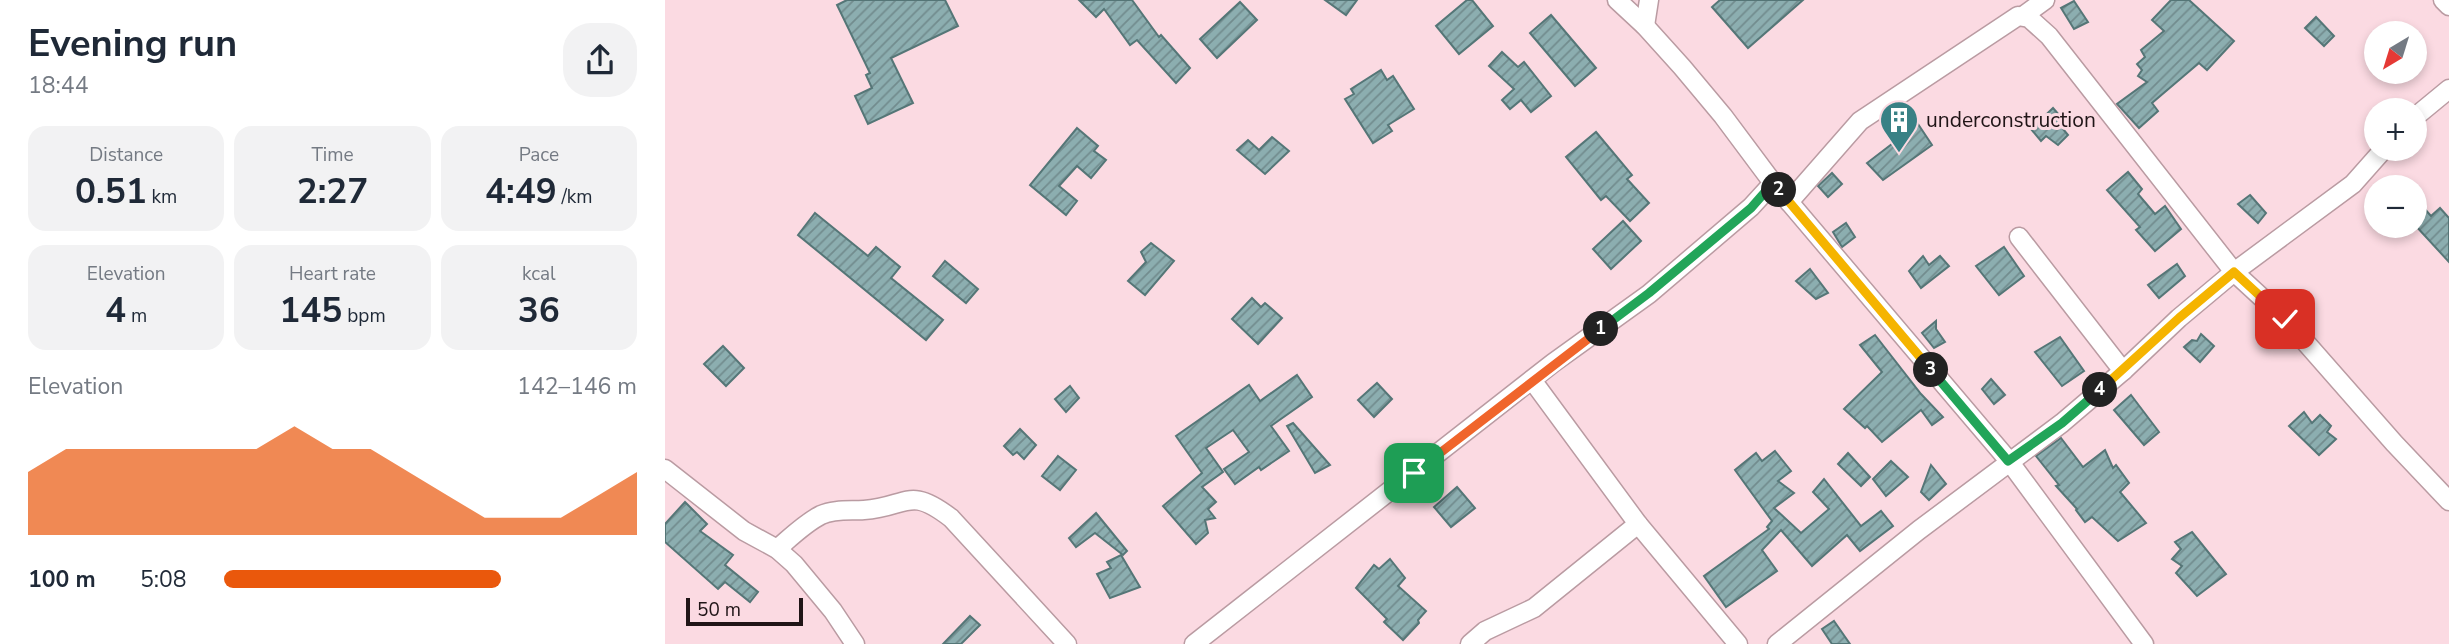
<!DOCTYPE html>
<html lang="en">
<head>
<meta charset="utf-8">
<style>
  body { margin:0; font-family:"Nunito Sans",sans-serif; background:#f2f2f3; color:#1f2937; height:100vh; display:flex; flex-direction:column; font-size:26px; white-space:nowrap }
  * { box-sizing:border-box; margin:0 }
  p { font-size:23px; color:#747a83 }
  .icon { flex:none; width:38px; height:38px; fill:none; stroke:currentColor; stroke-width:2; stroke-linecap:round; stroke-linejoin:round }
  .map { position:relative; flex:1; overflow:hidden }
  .panel { display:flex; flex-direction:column; background:#fff; width:665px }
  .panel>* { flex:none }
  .needle { width:46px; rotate:218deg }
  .fabs { position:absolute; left:1699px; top:21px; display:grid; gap:14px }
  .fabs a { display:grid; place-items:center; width:63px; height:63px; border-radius:50%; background:#fff; box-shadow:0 4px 10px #0003; font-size:35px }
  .scale { position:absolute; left:21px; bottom:18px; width:117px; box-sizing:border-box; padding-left:7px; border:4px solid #201517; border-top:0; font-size:19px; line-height:24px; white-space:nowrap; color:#201517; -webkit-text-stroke:5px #fbdae2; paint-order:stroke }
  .pin { position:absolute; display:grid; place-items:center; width:60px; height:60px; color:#fff; margin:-30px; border-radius:14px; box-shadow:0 4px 10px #0006 }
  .km { position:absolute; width:35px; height:35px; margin:-18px; border-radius:50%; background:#222; color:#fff; font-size:19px; line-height:35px; text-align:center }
  .round { display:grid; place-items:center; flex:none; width:74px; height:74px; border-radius:28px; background:#f2f2f3 }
  .summary { display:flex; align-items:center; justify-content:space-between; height:119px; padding:0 28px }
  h1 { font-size:38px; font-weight:700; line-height:52px }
  .stats { display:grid; grid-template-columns:repeat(3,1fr); gap:10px; height:119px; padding:7px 28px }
  .stats div { display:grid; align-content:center; border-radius:18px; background:#f2f2f3; text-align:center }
  .stats b { font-size:35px; font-weight:700 }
  .stats small { font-size:19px; font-weight:400 }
  .stats p { font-size:19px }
  .chart { height:196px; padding:14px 28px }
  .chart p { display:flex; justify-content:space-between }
  .chart svg { width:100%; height:126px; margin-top:7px; fill:#ea580c; opacity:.7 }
  ul { padding:0 28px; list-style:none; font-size:23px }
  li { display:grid; grid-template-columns:112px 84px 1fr; align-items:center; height:52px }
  li i { height:18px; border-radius:9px; background:#ea580c }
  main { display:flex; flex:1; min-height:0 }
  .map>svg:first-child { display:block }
  .building { fill:url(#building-hatch); stroke:#557677; stroke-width:2 }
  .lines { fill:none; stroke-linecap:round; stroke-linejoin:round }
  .street-casing { stroke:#ba9ba2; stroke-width:21 }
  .street { stroke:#fff; stroke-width:18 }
  .split-1-casing { stroke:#fff; stroke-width:14 }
  .split-2-casing { stroke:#fff; stroke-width:14 }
  .split-3-casing { stroke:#fff; stroke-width:14 }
  .split-4-casing { stroke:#fff; stroke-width:14 }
  .split-5-casing { stroke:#fff; stroke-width:14 }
  .split-1 { stroke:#f0652b; stroke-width:9 }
  .split-2 { stroke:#22a559; stroke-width:9 }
  .split-3 { stroke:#f5b400; stroke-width:9 }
  .split-4 { stroke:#22a559; stroke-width:9 }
  .split-5 { stroke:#f5b400; stroke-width:9 }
  .labels { text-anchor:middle; stroke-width:6; stroke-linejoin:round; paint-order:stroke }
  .poi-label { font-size:21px; fill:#201517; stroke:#fbdae2; text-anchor:start }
</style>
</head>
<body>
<main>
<section class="panel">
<div class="summary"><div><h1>Evening run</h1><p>18:44</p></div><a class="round"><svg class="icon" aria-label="share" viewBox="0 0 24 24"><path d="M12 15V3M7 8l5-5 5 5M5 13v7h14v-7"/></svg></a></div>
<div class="stats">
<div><p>Distance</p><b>0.51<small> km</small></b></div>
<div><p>Time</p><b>2:27</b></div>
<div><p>Pace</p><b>4:49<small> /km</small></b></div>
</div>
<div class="stats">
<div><p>Elevation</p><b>4<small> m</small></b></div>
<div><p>Heart rate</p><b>145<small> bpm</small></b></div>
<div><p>kcal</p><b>36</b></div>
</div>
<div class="chart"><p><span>Elevation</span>142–146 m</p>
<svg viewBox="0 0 160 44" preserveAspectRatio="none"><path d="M0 44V22L10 14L20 14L30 14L40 14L50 14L60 14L70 6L80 14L90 14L100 22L110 30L120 38L130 38L140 38L150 30L160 22V44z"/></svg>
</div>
<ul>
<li><b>100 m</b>5:08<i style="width:67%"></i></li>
</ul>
</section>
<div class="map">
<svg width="1784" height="644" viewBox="0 0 1784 644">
  <defs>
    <pattern id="building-hatch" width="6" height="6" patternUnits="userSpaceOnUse" patternTransform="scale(1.75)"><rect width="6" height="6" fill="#8caeb0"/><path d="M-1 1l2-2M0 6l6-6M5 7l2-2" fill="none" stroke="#728c8e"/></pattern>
  </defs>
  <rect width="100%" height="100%" fill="#fbdae2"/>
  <g class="building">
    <polygon points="182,0 280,0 293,26 226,58 248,103 203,124 190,96 207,88 201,75 205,73 172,5"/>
    <polygon points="414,0 467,0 494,37 496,35 525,68 511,83 472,40 465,45 439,9 431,17"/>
    <polygon points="660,0 692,0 681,15"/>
    <polygon points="802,0 807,0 828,26 794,54 771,26"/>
    <polygon points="1055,0 1138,0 1083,48 1047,7"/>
    <polygon points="1506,0 1524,0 1569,41 1542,70 1534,63 1487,103 1493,111 1474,128 1452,104 1482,82 1473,76 1477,70 1472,64 1480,57 1476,50 1499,31 1487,20"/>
    <polygon points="1409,1 1423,22 1409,29 1396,8"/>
    <polygon points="575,2 592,20 552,58 535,39"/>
    <polygon points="886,15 931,68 910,86 865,33"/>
    <polygon points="1651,17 1669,36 1659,46 1640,28"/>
    <polygon points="837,52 853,67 859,62 886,96 866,112 856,100 845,109 837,100 849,89 824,66"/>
    <polygon points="716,70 722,80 728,76 749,109 723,125 727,131 708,143 680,99 689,94 686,89"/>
    <polygon points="1388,108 1401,123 1398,129 1403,135 1393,145 1381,136 1376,141 1366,129"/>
    <polygon points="1253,124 1267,145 1218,180 1202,163"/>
    <polygon points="412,128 433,146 429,151 441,160 426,178 412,166 394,186 412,201 401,215 365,185"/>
    <polygon points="931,132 967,175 962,179 984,203 965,221 941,196 936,200 901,157"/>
    <polygon points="607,137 624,151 600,174 572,150 583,140 594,150"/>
    <polygon points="1463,172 1477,189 1473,194 1490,214 1500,206 1516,229 1490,251 1471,230 1475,227 1442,190"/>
    <polygon points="1167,173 1177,184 1163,197 1153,186"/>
    <polygon points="1585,195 1601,213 1593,223 1573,204"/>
    <polygon points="1750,198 1766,216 1775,208 1784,218 1784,262 1750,225"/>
    <polygon points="150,213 203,256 211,247 235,267 226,278 278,320 261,340 133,235"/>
    <polygon points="958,221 976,241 946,269 928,249"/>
    <polygon points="1181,223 1190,237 1177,247 1168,232"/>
    <polygon points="486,243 509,261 480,295 463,281 481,262 476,252"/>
    <polygon points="1339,247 1359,276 1334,295 1311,266"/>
    <polygon points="1258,256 1264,265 1275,256 1284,266 1256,288 1244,271"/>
    <polygon points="280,261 313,289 301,303 268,276"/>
    <polygon points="1512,264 1520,276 1494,298 1483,285"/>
    <polygon points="1145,269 1163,293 1151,299 1131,281"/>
    <polygon points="587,298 596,307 600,303 617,318 593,344 567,319"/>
    <polygon points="1271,321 1271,329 1280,342 1269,348 1257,333"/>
    <polygon points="1536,334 1549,346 1535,362 1519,347 1527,340 1532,341"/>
    <polygon points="1210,335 1256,394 1278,417 1267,425 1256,410 1217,442 1202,426 1200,428 1179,409 1217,372 1195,345"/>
    <polygon points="1395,337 1419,371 1397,386 1370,352"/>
    <polygon points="58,346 79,368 61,386 39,364"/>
    <polygon points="632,375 647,397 606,426 624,451 596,470 594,467 570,484 559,469 584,452 568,430 541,448 558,472 537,487 551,502 543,509 550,518 540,520 543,533 531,544 498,506 537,473 511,436 584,385 595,401"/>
    <polygon points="1326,379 1340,395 1329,404 1317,389"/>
    <polygon points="712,383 727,399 709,417 693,400"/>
    <polygon points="405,386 414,398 401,412 390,399"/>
    <polygon points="1466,395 1494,432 1479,445 1449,410"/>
    <polygon points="1639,412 1647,423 1655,415 1666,426 1662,432 1671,439 1654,455 1624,426"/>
    <polygon points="628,423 665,465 650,473 622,426"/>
    <polygon points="355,429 371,445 359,459 352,452 348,455 339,446"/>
    <polygon points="1396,438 1418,467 1440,450 1448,468 1451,465 1464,483 1455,492 1481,523 1453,541 1427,517 1420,522 1411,510 1412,509 1391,486 1394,485 1371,456"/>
    <polygon points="1110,451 1126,471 1113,481 1129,493 1109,508 1136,533 1164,509 1148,492 1159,479 1196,526 1216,511 1228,526 1195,551 1182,535 1147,566 1116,530 1097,550 1112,571 1061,607 1039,576 1104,529 1102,527 1107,521 1070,470 1091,453 1097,461"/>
    <polygon points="1183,453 1205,477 1196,486 1173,464"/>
    <polygon points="393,456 411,470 395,490 377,476"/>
    <polygon points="1226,461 1243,477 1221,496 1208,479"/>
    <polygon points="1266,465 1281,484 1264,500 1256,492"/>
    <polygon points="792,487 810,508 786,527 769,507"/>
    <polygon points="20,502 42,524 35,531 68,555 60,565 93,592 85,602 60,582 53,589 0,542 0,524"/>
    <polygon points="431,513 462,551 458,555 430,533 411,547 404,538"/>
    <polygon points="1527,532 1561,574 1532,596 1511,573 1517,566 1507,559 1516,549 1510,542"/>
    <polygon points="456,555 475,587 445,598 432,574 446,568 442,562"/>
    <polygon points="725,559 740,578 733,586 761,611 753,620 754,623 738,640 719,622 722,619 691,588 709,565 714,569"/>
    <polygon points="305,616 315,625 296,644 278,644"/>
    <polygon points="1169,621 1185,644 1167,644 1157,629"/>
  </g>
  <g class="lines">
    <defs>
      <g id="street">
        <polyline points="952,0 980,26 1017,67 1058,116 1108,183 1344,461 1479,644"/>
        <polyline points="1778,0 1784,6"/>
        <polyline points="1358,16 1380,0"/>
        <polyline points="980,26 984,0"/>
        <polyline points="1750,117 1784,89"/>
        <polyline points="1124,202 1195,121 1353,16 1364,18 1384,36 1569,272 1620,319 1729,443 1784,501"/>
        <polyline points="1354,237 1458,371"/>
        <polyline points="867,380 973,524 1073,644"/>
        <polyline points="0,469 79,531 112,549 129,564 168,611 190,644"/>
        <path d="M112,549C126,537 140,523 156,515C169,509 185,511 199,510C243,507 243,485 286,518L402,644"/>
        <polyline points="529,644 888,363 984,294 1086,207 1108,183"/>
        <polyline points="805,644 820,631 869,608 973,524"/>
        <polyline points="1112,644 1254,530 1397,423 1458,371 1514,318 1569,272 1688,184 1719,149"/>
      </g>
    </defs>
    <use href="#street" class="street-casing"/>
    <use href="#street" class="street"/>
  </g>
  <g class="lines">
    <defs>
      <polyline id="split-1" points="749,473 936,329"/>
      <polyline id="split-2" points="936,329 984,293 1086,208 1108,183 1114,190"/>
      <polyline id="split-3" points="1114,190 1266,370"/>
      <polyline id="split-4" points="1266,370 1343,461 1397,423 1435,390"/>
      <polyline id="split-5" points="1435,390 1514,318 1569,272 1620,319"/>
    </defs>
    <use href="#split-1" class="split-1-casing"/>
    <use href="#split-2" class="split-2-casing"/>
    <use href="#split-3" class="split-3-casing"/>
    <use href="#split-4" class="split-4-casing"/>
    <use href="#split-5" class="split-5-casing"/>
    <use href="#split-1" class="split-1"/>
    <use href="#split-2" class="split-2"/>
    <use href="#split-3" class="split-3"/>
    <use href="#split-4" class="split-4"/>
    <use href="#split-5" class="split-5"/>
  </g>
  <defs>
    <symbol id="building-pin" viewBox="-11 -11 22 30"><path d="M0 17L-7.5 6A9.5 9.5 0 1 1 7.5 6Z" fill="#398185" stroke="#fbdae2"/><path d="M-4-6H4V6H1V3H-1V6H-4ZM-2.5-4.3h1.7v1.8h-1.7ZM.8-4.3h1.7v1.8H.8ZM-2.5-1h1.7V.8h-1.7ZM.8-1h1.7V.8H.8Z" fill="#fff"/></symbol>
  </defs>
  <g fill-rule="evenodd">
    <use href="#building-pin" x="1212" y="98" width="44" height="60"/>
  </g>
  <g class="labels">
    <g class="poi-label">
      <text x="1261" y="127">underconstruction</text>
    </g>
  </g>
</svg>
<div class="fabs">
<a><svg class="needle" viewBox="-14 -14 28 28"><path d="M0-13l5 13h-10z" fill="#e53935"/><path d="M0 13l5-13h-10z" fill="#747a83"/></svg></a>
<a>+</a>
<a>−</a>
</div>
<div class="scale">50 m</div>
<div class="pin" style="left:749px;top:473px;background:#1e9e55"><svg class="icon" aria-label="arrive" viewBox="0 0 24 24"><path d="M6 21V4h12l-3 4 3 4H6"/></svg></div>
<div class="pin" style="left:1620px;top:319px;background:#d93025"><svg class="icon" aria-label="check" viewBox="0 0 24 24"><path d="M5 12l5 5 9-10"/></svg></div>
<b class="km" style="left:936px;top:329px">1</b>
<b class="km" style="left:1114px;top:190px">2</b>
<b class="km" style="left:1266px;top:370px">3</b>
<b class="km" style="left:1435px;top:390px">4</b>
</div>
</main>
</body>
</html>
